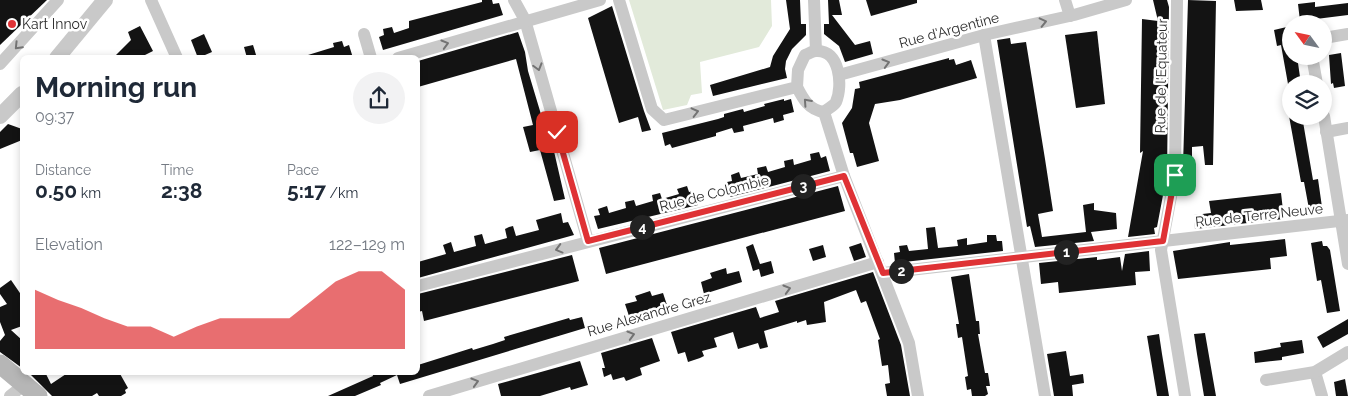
<!DOCTYPE html>
<html lang="en">
<head>
<meta charset="utf-8">
<style>
  body { margin:0; font-family:Raleway,sans-serif; background:#f2f2f3; color:#1f2937; height:100vh; display:flex; flex-direction:column; font-size:19px; white-space:nowrap }
  * { box-sizing:border-box; margin:0 }
  p { font-size:16px; color:#747a83 }
  .icon { flex:none; width:28px; height:28px; fill:none; stroke:currentColor; stroke-width:2; stroke-linecap:round; stroke-linejoin:round }
  .map { position:relative; flex:1; overflow:hidden }
  .details { position:absolute; left:20px; top:55px; width:400px; height:320px; display:flex; flex-direction:column; background:#fff; border-radius:8px; box-shadow:0 2px 8px #0003 }
  .details>* { flex:none }
  .needle { width:32px; rotate:303deg }
  .controls { position:absolute; left:1282px; top:15px; display:grid; gap:10px }
  .controls a { display:grid; place-items:center; width:50px; height:50px; border-radius:50%; background:#fff; box-shadow:0 2px 8px #0003; font-size:25px }
  .pin { position:absolute; display:grid; place-items:center; width:42px; height:42px; color:#fff; margin:-21px; border-radius:10px; box-shadow:0 2px 8px #0006 }
  .km { position:absolute; width:25px; height:25px; margin:-12px; border-radius:50%; background:#222; color:#fff; font-size:14px; line-height:25px; text-align:center }
  .round { display:grid; place-items:center; flex:none; width:52px; height:52px; border-radius:26px; background:#f2f2f3 }
  .head { display:flex; align-items:center; justify-content:space-between; height:85px; padding:0 15px }
  h1 { font-size:28px; font-weight:700; line-height:38px }
  .figures { display:grid; grid-template-columns:repeat(3,1fr); gap:8px; height:85px; padding:5px 15px }
  .figures div { display:grid; align-content:center }
  .figures b { font-size:21px; font-weight:700 }
  .figures small { font-size:14px; font-weight:400 }
  .figures p { font-size:14px }
  .chart { height:140px; padding:10px 15px }
  .chart p { display:flex; justify-content:space-between }
  .chart svg { width:100%; height:90px; margin-top:5px; fill:#df3235; opacity:.7 }
  .map>svg:first-child { display:block }
  .green { fill:#e2eada }
  .building { fill:#131313 }
  .lines { fill:none; stroke-linecap:round; stroke-linejoin:round }
  .minor { stroke:#c9c9c9; stroke-width:12 }
  .tertiary { stroke:#c9c9c9; stroke-width:16 }
  .secondary { stroke:#b6b6b6; stroke-width:19 }
  .oneway { stroke:#737373 }
  .route-casing { stroke:#fff; stroke-width:10 }
  .route { stroke:#df3235; stroke-width:6 }
  .poi-dot { fill:#df3235; stroke:#fff; stroke-width:2 }
  .labels { text-anchor:middle; stroke-width:5; stroke-linejoin:round; paint-order:stroke }
  .poi-label { font-size:14px; fill:#2c2c2c; stroke:#fff; text-anchor:start }
  .street-label { font-size:14px; fill:#2c2c2c; stroke:#fff }
</style>
</head>
<body>
<div class="map">
<svg width="1348" height="396" viewBox="0 0 1348 396">
  <rect width="100%" height="100%" fill="#fff"/>
  <polygon class="green" points="629,0 771,0 772,26 759,47 700,62 702,93 691,95 687,105 663,110"/>
  <g class="building">
    <polygon points="0,0 47,0 0,45"/>
    <polygon points="482,0 492,0 493,4 499,3 503,15 383,50 379,37 384,35 383,29 392,27 394,33 409,28 409,21 482,2"/>
    <polygon points="786,0 800,0 801,24 806,24 806,35 792,49 786,61 785,69 787,78 713,96 710,85 770,67 773,56 790,29"/>
    <polygon points="828,0 839,0 842,15 832,15 855,45 870,41 873,54 845,62 839,46 824,34 824,24 829,24"/>
    <polygon points="866,0 917,0 917,3 871,16"/>
    <polygon points="1153,0 1167,0 1169,7 1167,174 1157,227 1154,228 1155,234 1128,237 1143,151 1140,153 1142,19 1158,21"/>
    <polygon points="1188,0 1216,1 1213,165 1205,165 1203,146 1192,147 1192,165 1183,165"/>
    <polygon points="1234,0 1261,0 1263,10 1236,11"/>
    <polygon points="1315,2 1315,7 1348,3 1348,15 1300,21 1298,4"/>
    <polygon points="612,6 644,111 651,130 642,132 638,117 619,123 588,18"/>
    <polygon points="140,26 153,51 139,58 113,58 131,40 128,32"/>
    <polygon points="1291,26 1291,56 1297,56 1301,84 1288,84 1281,45 1277,46 1274,30"/>
    <polygon points="1097,31 1105,104 1076,108 1065,35"/>
    <polygon points="518,32 525,52 528,71 543,121 545,121 553,147 565,199 554,201 540,150 530,152 523,127 533,125 516,59 418,87 418,61"/>
    <polygon points="204,34 212,52 198,58 191,40"/>
    <polygon points="1010,38 1011,44 1026,42 1045,159 1053,211 1038,214 1042,237 1086,232 1083,205 1094,203 1094,210 1116,213 1117,229 1091,232 1094,241 1035,247 1030,226 1027,227 997,40"/>
    <polygon points="342,41 344,47 349,45 353,58 308,58 308,55 334,47 333,43"/>
    <polygon points="253,45 257,58 247,58 244,47"/>
    <polygon points="1341,53 1345,86 1334,88 1333,83 1331,84 1329,55"/>
    <polygon points="949,58 949,60 954,59 956,65 971,60 977,78 900,100 875,104 869,123 879,161 857,167 853,153 850,153 842,123 852,108 855,89 860,88 859,82"/>
    <polygon points="784,99 784,101 791,99 794,112 783,115 784,120 774,123 773,118 743,126 744,131 734,133 732,128 716,133 716,136 672,148 670,144 665,146 662,133 718,119 724,117 724,114 739,110 743,109 744,112 765,106 764,104"/>
    <polygon points="1289,116 1302,116 1313,180 1318,179 1322,207 1309,209 1304,182 1301,182"/>
    <polygon points="8,124 22,129 22,140 0,149 0,132"/>
    <polygon points="819,152 821,158 826,156 830,171 730,197 727,182 732,181 731,175 739,172 741,178 758,174 757,168 766,166 768,172 785,167 784,161 793,159 794,165 811,160 810,154"/>
    <polygon points="687,186 689,192 694,191 698,205 598,229 594,216 600,215 598,209 607,206 609,213 626,208 625,202 634,200 636,206 653,201 652,195 660,193 662,199 679,194 677,189"/>
    <polygon points="838,186 845,211 606,274 599,248"/>
    <polygon points="1281,193 1284,219 1195,229 1194,215 1211,213 1209,201"/>
    <polygon points="561,213 563,223 568,222 574,235 418,278 418,262 446,254 443,245 451,242 454,252 476,246 474,236 482,234 485,244 507,238 505,229 509,227 513,226 516,236 539,230 536,220"/>
    <polygon points="935,227 938,248 958,246 957,240 967,238 967,245 987,242 987,235 996,235 997,241 1002,241 1003,251 895,263 894,253 900,252 899,246 907,245 909,251 928,249 926,228"/>
    <polygon points="1285,239 1287,256 1270,258 1271,269 1178,279 1173,251 1230,242 1230,245"/>
    <polygon points="1322,241 1323,246 1327,246 1330,250 1340,311 1327,313 1321,280 1317,281 1311,243"/>
    <polygon points="861,243 866,257 854,261 849,247"/>
    <polygon points="753,244 760,264 771,261 774,273 761,277 759,269 753,271 746,247"/>
    <polygon points="823,245 826,257 813,261 809,249"/>
    <polygon points="1149,251 1150,271 1135,272 1136,285 1059,293 1058,282 1041,284 1039,263 1097,257 1097,260 1120,257 1122,271 1125,254"/>
    <polygon points="572,255 579,281 424,321 422,311 418,312 418,294"/>
    <polygon points="726,268 727,274 739,271 742,282 704,294 701,282 712,278 710,273"/>
    <polygon points="873,272 901,345 910,396 887,396 885,384 890,383 888,365 882,366 878,340 880,339 866,301 861,303 856,290 824,302 826,322 807,325 806,320 797,323 797,321 764,331 768,347 760,349 758,343 738,349 733,332 714,338 717,347 702,351 704,356 700,358 688,362 685,352 678,354 671,332 756,307 760,318 779,312 775,301"/>
    <polygon points="969,274 976,321 979,321 980,334 978,334 985,373 988,373 990,386 986,386 988,394 985,396 972,396 971,389 967,390 965,377 968,376 962,337 958,338 956,324 959,324 951,277"/>
    <polygon points="11,280 22,296 22,326 11,330 22,340 22,368 0,352 0,341 5,335 0,322 0,307 7,304 0,294 0,288"/>
    <polygon points="650,291 652,296 663,293 667,305 629,316 625,304 637,301 635,296"/>
    <polygon points="582,317 585,328 400,384 397,375 380,383 381,385 355,396 328,396 373,376 372,372 418,372 418,365 472,348 473,350 493,344 505,340 504,337 569,318 570,320"/>
    <polygon points="1348,319 1348,334 1323,348 1317,337"/>
    <polygon points="1205,333 1213,379 1216,396 1204,396 1197,354 1194,334"/>
    <polygon points="1159,334 1162,354 1169,396 1157,396 1147,336"/>
    <polygon points="652,338 660,361 640,368 642,375 626,381 624,377 613,380 611,374 604,377 602,368 605,368 601,353"/>
    <polygon points="1302,340 1304,353 1282,357 1282,360 1255,363 1254,352 1281,347 1280,343"/>
    <polygon points="1066,351 1070,376 1083,374 1084,383 1072,385 1073,396 1054,396 1047,354"/>
    <polygon points="580,361 588,385 571,390 570,387 540,396 501,396 498,384"/>
    <polygon points="28,372 45,372 51,384 69,372 119,372 128,388 125,390 126,393 121,396 99,396 97,393 92,396 52,396"/>
    <polygon points="1345,379 1348,396 1336,396 1334,382"/>
  </g>
  <g class="lines">
    <g class="minor">
      <polyline points="151,0 177,58"/>
      <polyline points="514,0 525,20 588,241"/>
      <path d="M619,0L652,109L664,120L797,87L798,70L805,55C808,54 812,51 816,51C840,49 843,86 836,102C834,106 827,109 824,112C809,110 803,99 797,87"/>
      <polyline points="814,0 816,51"/>
      <polyline points="1065,0 1070,16"/>
      <polyline points="1177,0 1175,175 1161,250 1185,396"/>
      <polyline points="364,34 371,58"/>
      <polyline points="984,35 1045,396"/>
      <polyline points="1324,38 1348,34"/>
      <polyline points="1312,56 1317,84"/>
      <polyline points="398,58 600,0"/>
      <polyline points="0,64 58,0"/>
      <polyline points="839,75 984,35 1074,15 1126,0"/>
      <polyline points="824,112 844,176 909,343 918,396"/>
      <polyline points="1324,116 1348,264"/>
      <polyline points="1326,132 1348,128"/>
      <polyline points="883,273 1348,220"/>
      <polyline points="418,286 844,176"/>
      <polyline points="1315,372 1322,396"/>
      <polyline points="1266,380 1315,372 1348,352"/>
      <polyline points="10,396 24,385"/>
      <polyline points="429,396 878,262"/>
    </g>
    <g class="tertiary">
      <polyline points="57,58 105,0"/>
      <polyline points="0,116 22,94"/>
    </g>
    <polyline class="secondary" points="0,364 38,396"/>
  </g>
  <defs><path id="oneway-chevron" d="M-2-3.5L2.5 0L-2 3.5" fill="none" stroke-width="1.6" stroke-linecap="round" stroke-linejoin="round" transform="scale(1.25)"/></defs>
  <g class="oneway">
    <use href="#oneway-chevron" transform="translate(1043 22) rotate(-13)"/>
    <use href="#oneway-chevron" transform="translate(445 44) rotate(-16)"/>
    <use href="#oneway-chevron" transform="translate(18 46) rotate(134)"/>
    <use href="#oneway-chevron" transform="translate(886 63) rotate(-16)"/>
    <use href="#oneway-chevron" transform="translate(538 67) rotate(74)"/>
    <use href="#oneway-chevron" transform="translate(807 102) rotate(-132)"/>
    <use href="#oneway-chevron" transform="translate(695 112) rotate(-14)"/>
    <use href="#oneway-chevron" transform="translate(559 249) rotate(165)"/>
    <use href="#oneway-chevron" transform="translate(787 289) rotate(-16)"/>
    <use href="#oneway-chevron" transform="translate(631 335) rotate(-16)"/>
    <use href="#oneway-chevron" transform="translate(475 382) rotate(-17)"/>
  </g>
  <g class="lines">
    <defs>
      <polyline id="route" points="557,132 588,241 844,176 883,273 1163,241 1175,175"/>
    </defs>
    <use href="#route" class="route-casing"/>
    <use href="#route" class="route"/>
  </g>
  <circle class="poi-dot" cx="12" cy="24" r="5"/>
  <g class="labels">
    <g class="poi-label">
      <text x="22" y="29">Kart Innov</text>
    </g>
    <g class="street-label">
      <text transform="translate(949 30) rotate(-15)" y="5">Rue d'Argentine</text>
      <text transform="translate(1161 76) rotate(-89)" y="5">Rue de l'Equateur</text>
      <text transform="translate(714 193) rotate(-14)" y="5">Rue de Colombie</text>
      <text transform="translate(1259 215) rotate(-6)" y="5">Rue de Terre Neuve</text>
      <text transform="translate(649 314) rotate(-16)" y="5">Rue Alexandre Grez</text>
    </g>
  </g>
</svg>
<div class="controls">
<a><svg class="needle" viewBox="-14 -14 28 28"><path d="M0-13l5 13h-10z" fill="#e53935"/><path d="M0 13l5-13h-10z" fill="#747a83"/></svg></a>
<a><svg class="icon" aria-label="layers" viewBox="0 0 24 24"><path d="M12 4l9 5-9 5-9-5zM3 14l9 5 9-5"/></svg></a>
</div>
<div class="pin" style="left:1175px;top:175px;background:#1e9e55"><svg class="icon" aria-label="arrive" viewBox="0 0 24 24"><path d="M6 21V4h12l-3 4 3 4H6"/></svg></div>
<div class="pin" style="left:557px;top:132px;background:#d93025"><svg class="icon" aria-label="check" viewBox="0 0 24 24"><path d="M5 12l5 5 9-10"/></svg></div>
<b class="km" style="left:1066px;top:252px">1</b>
<b class="km" style="left:901px;top:271px">2</b>
<b class="km" style="left:803px;top:186px">3</b>
<b class="km" style="left:642px;top:227px">4</b>
<section class="details">
<div class="head"><div><h1>Morning run</h1><p>09:37</p></div><a class="round"><svg class="icon" aria-label="share" viewBox="0 0 24 24"><path d="M12 15V3M7 8l5-5 5 5M5 13v7h14v-7"/></svg></a></div>
<div class="figures">
<div><p>Distance</p><b>0.50<small> km</small></b></div>
<div><p>Time</p><b>2:38</b></div>
<div><p>Pace</p><b>5:17<small> /km</small></b></div>
</div>
<div class="chart"><p><span>Elevation</span>122–129 m</p>
<svg viewBox="0 0 160 44" preserveAspectRatio="none"><path d="M0 44V15L10 20L20 24L30 29L40 33L50 33L60 38L70 33L80 29L90 29L100 29L110 29L120 20L130 11L140 6L150 6L160 15V44z"/></svg>
</div>
</section>
</div>
</body>
</html>
